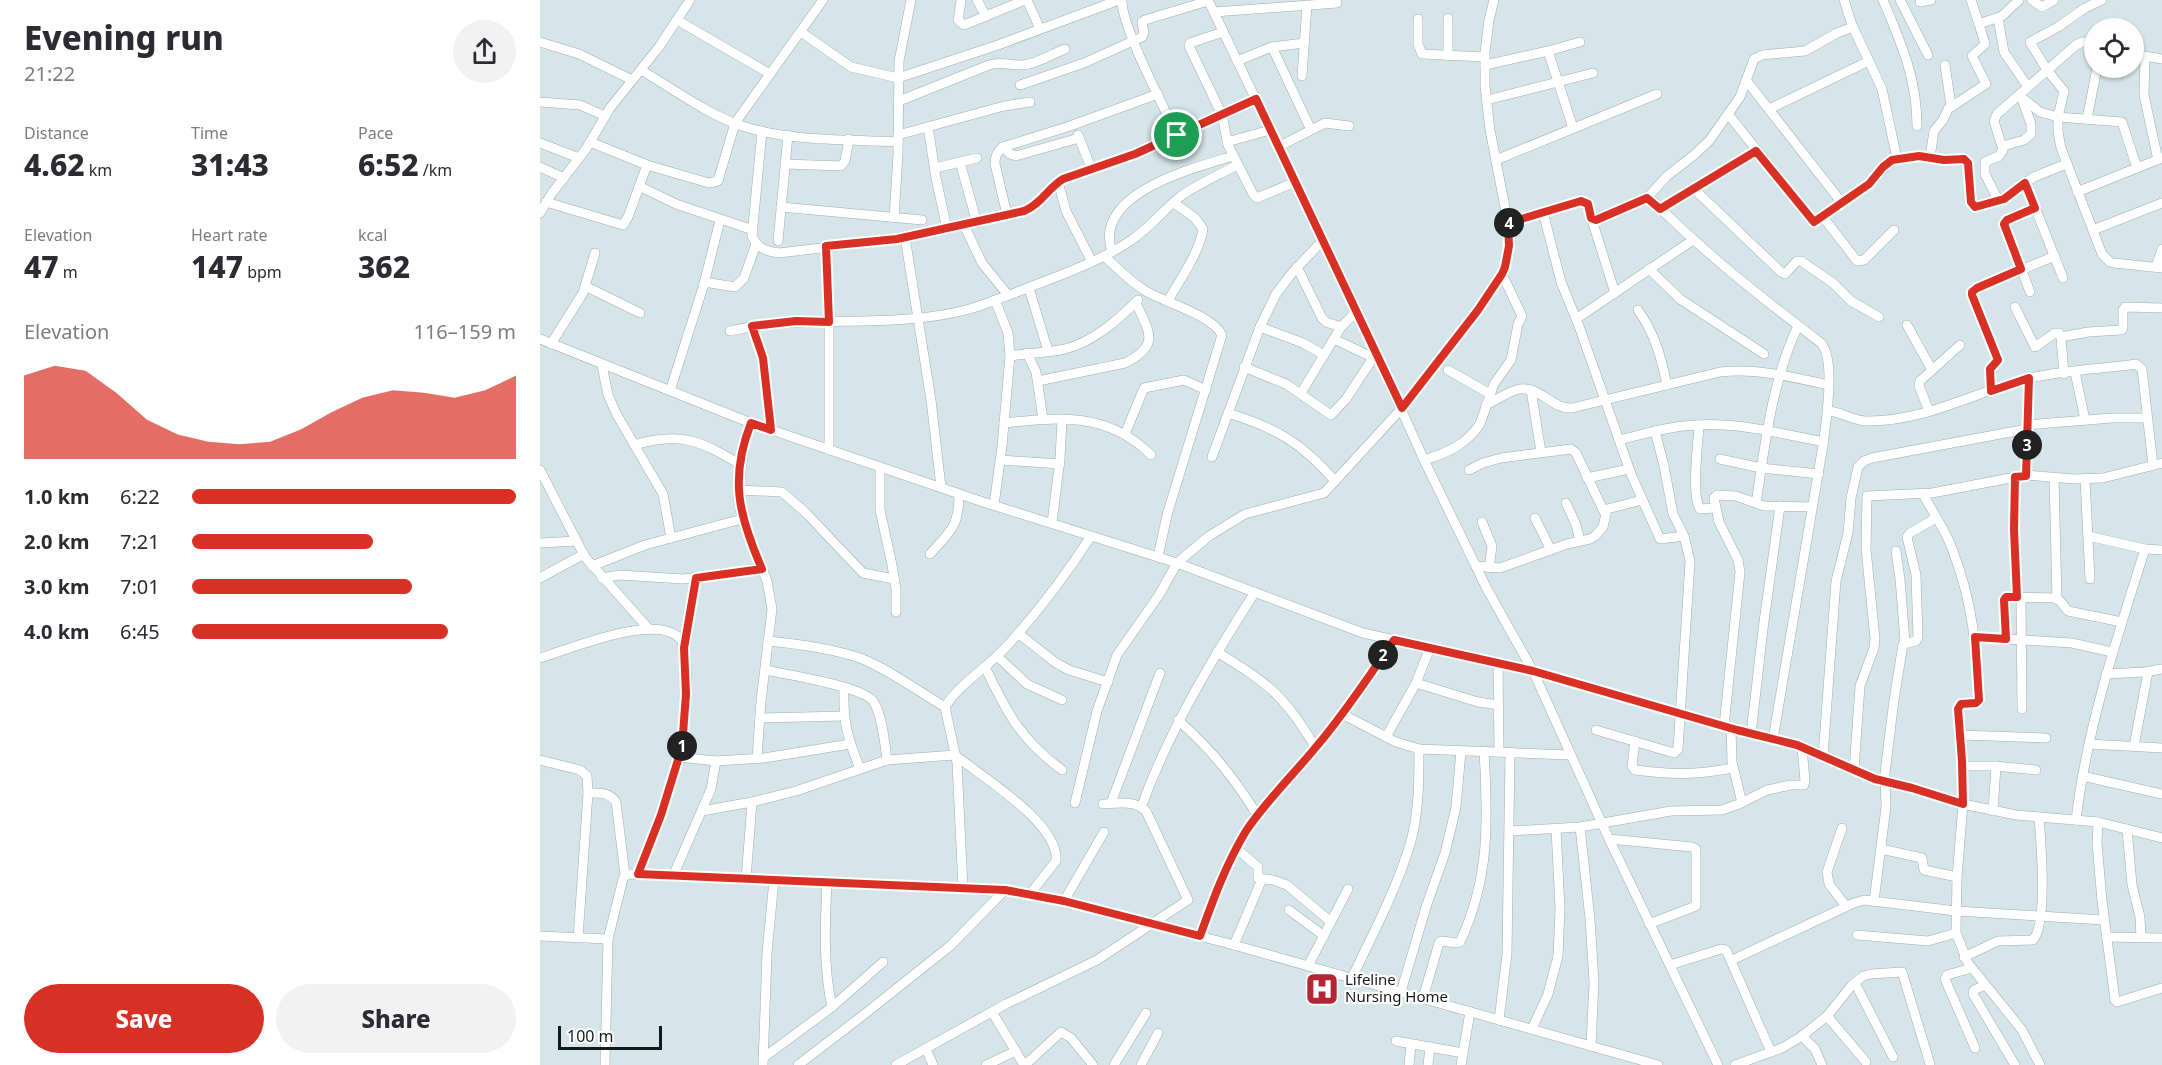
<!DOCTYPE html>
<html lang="en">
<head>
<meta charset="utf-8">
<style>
  body { margin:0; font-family:"Noto Sans",sans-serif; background:#f2f2f3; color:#2b2b33; height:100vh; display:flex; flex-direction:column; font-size:22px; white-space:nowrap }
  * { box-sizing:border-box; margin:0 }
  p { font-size:20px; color:#7c7c81 }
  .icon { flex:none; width:33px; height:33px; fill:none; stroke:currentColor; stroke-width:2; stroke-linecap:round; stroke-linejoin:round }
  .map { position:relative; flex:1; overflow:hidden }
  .panel { display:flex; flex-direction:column; background:#fff; width:540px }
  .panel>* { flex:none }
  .buttons { position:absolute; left:1544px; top:18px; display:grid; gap:12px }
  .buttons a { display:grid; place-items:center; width:60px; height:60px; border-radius:50%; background:#fff; box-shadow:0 2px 4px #0004; font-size:30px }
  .scale { position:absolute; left:18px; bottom:15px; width:104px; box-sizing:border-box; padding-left:6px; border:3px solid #14191b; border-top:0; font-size:16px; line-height:21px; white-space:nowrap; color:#14191b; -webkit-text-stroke:4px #fff; paint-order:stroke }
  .pin { position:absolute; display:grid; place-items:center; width:51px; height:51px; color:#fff; margin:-26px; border:3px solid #fff; border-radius:50%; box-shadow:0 2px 6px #0007 }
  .km { position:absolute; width:30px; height:30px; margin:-15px; border-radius:50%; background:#222; color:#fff; font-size:16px; line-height:30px; text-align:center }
  .round { display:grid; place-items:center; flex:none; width:63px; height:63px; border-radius:32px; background:#f2f2f3 }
  .head { display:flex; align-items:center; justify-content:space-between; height:102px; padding:0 24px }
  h1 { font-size:33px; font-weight:800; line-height:45px }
  .figures { display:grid; grid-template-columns:repeat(3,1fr); gap:9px; height:102px; padding:6px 24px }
  .figures div { display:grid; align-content:center }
  .figures b { font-size:30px; font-weight:800 }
  .figures small { font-size:16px; font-weight:400 }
  .figures p { font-size:16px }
  .chart { height:168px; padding:12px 24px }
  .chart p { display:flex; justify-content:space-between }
  .chart svg { width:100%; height:108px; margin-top:6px; fill:#d93025; opacity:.7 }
  .action { display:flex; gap:12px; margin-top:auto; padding:12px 24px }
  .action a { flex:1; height:69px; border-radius:36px; background:#d93025; color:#fff; font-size:24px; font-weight:800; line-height:69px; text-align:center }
  .action a+a { background:#f2f2f3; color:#2b2b33 }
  ul { padding:0 24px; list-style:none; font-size:20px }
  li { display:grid; grid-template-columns:96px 72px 1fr; align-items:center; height:45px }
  li i { height:15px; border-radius:8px; background:#d93025 }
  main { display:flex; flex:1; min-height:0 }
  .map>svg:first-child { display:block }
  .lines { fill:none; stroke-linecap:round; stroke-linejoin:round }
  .minor-casing { stroke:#9fadb2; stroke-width:10 }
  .minor { stroke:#fff; stroke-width:9 }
  .route-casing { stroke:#fff; stroke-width:12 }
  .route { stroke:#d93025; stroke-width:8 }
  .labels { text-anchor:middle; stroke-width:4.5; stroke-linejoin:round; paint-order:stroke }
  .poi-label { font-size:15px; fill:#14191b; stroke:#fff; text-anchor:start }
</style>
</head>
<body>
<main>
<section class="panel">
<div class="head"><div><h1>Evening run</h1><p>21:22</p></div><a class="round"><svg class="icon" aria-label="share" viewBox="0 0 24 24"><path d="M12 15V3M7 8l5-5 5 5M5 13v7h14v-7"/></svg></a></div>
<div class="figures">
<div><p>Distance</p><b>4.62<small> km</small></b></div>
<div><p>Time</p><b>31:43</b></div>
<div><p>Pace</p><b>6:52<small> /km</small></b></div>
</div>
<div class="figures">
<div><p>Elevation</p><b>47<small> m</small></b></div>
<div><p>Heart rate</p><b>147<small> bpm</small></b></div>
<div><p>kcal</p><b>362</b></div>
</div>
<div class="chart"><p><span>Elevation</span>116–159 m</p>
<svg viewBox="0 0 160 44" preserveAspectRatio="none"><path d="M0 44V10L10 6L20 8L30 17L40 28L50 34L60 37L70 38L80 37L90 32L100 25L110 19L120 16L130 17L140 19L150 16L160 10V44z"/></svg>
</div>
<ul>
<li><b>1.0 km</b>6:22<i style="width:100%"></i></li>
<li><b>2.0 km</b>7:21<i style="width:56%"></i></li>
<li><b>3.0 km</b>7:01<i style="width:68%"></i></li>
<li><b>4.0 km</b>6:45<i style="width:79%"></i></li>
</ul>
<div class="action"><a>Save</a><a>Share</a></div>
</section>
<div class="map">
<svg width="1622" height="1065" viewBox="0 0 1622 1065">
  <rect width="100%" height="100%" fill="#d5e5e9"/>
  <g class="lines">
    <defs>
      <g id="minor">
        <polyline points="437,0 446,16"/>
        <polyline points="487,0 500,29"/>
        <path d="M582,0C581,26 624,107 637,135"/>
        <polyline points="668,0 807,289 884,460 947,589 993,671 1069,839 1178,1065"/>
        <polyline points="1304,0 1312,25 1342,89 1357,159"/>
        <path d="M1343,0C1361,43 1377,78 1377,126"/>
        <polyline points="1360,0 1388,55"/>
        <polyline points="1431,0 1439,24"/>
        <polyline points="1492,0 1502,7 1514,0"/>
        <polyline points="1562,0 1545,8 1518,27 1490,42 1507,70 1524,91 1518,117 1518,132 1521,148 1562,254 1570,262 1574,263 1622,268"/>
        <polyline points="421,1 418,20 424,25 485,0"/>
        <polyline points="1380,2 1391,0"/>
        <polyline points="674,12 797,3"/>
        <polyline points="1458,18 1464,52 1488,87"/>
        <polyline points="878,19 878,44 882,54 945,57"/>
        <polyline points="137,20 230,74"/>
        <polyline points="261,32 311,67 358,78 458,45 579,0"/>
        <polyline points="683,32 650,43 649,46 682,115 688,145 713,194 717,198 755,182"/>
        <polyline points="0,42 39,54 92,80"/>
        <polyline points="732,47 771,130"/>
        <polyline points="1008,51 1040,42"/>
        <polyline points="1593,54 1622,59"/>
        <polyline points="908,56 908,18"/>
        <polyline points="1605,57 1604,95 1618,160"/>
        <polyline points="697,61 732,47 764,43"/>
        <polyline points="945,65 1008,51 1033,128"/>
        <polyline points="1405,65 1411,106"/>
        <path d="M101,70C133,89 167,114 202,126C252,142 307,139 358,142"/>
        <polyline points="762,76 767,5"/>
        <polyline points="1206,80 1302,203"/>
        <polyline points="480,85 544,63 602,37 604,33 602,22 605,20 668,1"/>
        <polyline points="1481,97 1500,112 1518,117 1582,122 1597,168"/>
        <polyline points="947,100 1053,73"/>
        <path d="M359,101L449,65C463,61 471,66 483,65C497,64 512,54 525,49"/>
        <polyline points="0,102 40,105 65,116"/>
        <polyline points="1229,109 1329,61"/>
        <polyline points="1188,114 1274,222 1329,184 1352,160 1379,156 1404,160 1424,159 1428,163 1431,202 1433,206 1461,200"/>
        <polyline points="1547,119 1557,68"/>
        <polyline points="388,127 396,178 407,229"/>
        <path d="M222,131L212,236C218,249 226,251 239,253L357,239L485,211C501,204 509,188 523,179L595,154L716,99"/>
        <polyline points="358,135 464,106 490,102"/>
        <polyline points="538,135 551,168"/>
        <polyline points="50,142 107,165 169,183 178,181 195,123 283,0"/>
        <polyline points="687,142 730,130"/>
        <polyline points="0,143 39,158"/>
        <polyline points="1463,146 1484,140 1491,134 1491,124 1482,99"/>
        <polyline points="463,147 470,154 476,156 539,138"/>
        <polyline points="738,147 785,123 809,126"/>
        <polyline points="1390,157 1394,131 1403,120 1408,109 1446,84 1432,56 1445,44 1439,24 1462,16 1479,0"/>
        <polyline points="956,160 1117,94"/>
        <polyline points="420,162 437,223"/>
        <polyline points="245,164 301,166 305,161 309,139"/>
        <polyline points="1526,164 1494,177 1461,200 1457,198 1445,174 1445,162 1459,156 1463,150 1454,121 1457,114 1536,45 1543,42 1554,41"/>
        <polyline points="0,167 24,178"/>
        <polyline points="395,168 437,158"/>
        <polyline points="518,182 526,211 552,262"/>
        <polyline points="1485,182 1523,278"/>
        <polyline points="99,186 136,204 213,230"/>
        <polyline points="1154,189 1241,272 1245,274 1257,261 1261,261 1293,283 1311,301 1339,317"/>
        <polyline points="1537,192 1622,158"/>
        <polyline points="1107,198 1127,176 1154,155 1169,141 1200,97 1214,59 1222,55 1265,51 1297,33 1313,27"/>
        <polyline points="6,202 83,225 88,217 107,165"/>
        <polyline points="241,207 382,220"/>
        <polyline points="1121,209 1216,151"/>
        <polyline points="1003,212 1021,282 1039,326 1091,474 1120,539 1144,536"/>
        <polyline points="0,213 12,193 46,149 70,108 119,47 150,0"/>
        <path d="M467,215L455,164C455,156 457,152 463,147L527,127L618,94"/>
        <polyline points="1051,217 1075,293"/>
        <polyline points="1283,217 1317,261 1324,260 1354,230"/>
        <polyline points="354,218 358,154 359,61 371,0"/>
        <path d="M968,223L1041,201L1048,204L1051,217L1056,220L1104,199H1111C1163,252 1222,298 1281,343C1296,360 1286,422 1283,445L1233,739"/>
        <polyline points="424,225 442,263 468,295"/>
        <polyline points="1553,230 1622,203"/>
        <polyline points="365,237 391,400 401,487"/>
        <polyline points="238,241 248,135"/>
        <polyline points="286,247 289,327 289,450"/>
        <path d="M572,252C552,193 654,168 693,156"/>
        <path d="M564,256C577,268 590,281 604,290C622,302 673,315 682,335L627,515L618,557"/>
        <polyline points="757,267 782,318 786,322 801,327"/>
        <polyline points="1616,267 1622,249"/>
        <polyline points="1109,269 1140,299 1224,354"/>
        <polyline points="164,282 195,287 204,278 216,244"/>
        <polyline points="45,286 100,313"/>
        <polyline points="489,288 508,351"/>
        <polyline points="1490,292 1464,224 1467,220 1495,208"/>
        <path d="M628,301C640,279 659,254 663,229L655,218L634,203"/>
        <polyline points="1475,307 1495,347 1515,333 1519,333 1521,337 1548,332 1581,330 1583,328 1583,310 1585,307 1622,308"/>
        <path d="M1098,310C1115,334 1121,357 1127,385"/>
        <polyline points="1036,319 1153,240"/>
        <polyline points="1367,325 1392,370"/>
        <polyline points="212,326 223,358 231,430"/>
        <polyline points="720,327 763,343 784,355"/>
        <path d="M190,331C267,313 348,330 426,310C447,304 469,295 490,287C524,274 560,261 590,241C610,228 623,210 641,196C658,184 679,175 697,165"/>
        <polyline points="1521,337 1524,374"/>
        <polyline points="0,339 211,423 443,502 637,563 823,633 993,671 1197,730 1257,745 1335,779 1372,788 1423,804 1476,815 1558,822 1622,838"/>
        <polyline points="794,339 838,360"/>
        <polyline points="11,344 43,293 55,253"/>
        <polyline points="487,353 496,372 503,419"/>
        <path d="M470,356C488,353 507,353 525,349C553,342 578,320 598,300"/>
        <polyline points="62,365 68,395 77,415 123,494 131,538"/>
        <polyline points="704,367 746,384 791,415 806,399 833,358"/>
        <polyline points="908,370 950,394"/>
        <polyline points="1535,372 1545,420"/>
        <path d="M498,381L585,363C621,345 609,332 596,303"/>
        <polyline points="991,390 1001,452"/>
        <polyline points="130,391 164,284 180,220"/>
        <polyline points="1451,391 1450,369 1458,359 1433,300 1432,292 1437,288 1515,256"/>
        <polyline points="761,393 801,327 817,311"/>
        <path d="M946,405C956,400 966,393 976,390C998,383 1012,410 1032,408L1180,372C1218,368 1252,377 1288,385"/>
        <path d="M1288,411C1302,412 1311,420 1326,421C1383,422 1433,393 1486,379C1522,370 1560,369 1596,364L1602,369L1613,465"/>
        <polyline points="1389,411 1379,386 1380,381 1420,345"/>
        <path d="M688,413C736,428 761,442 795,481"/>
        <polyline points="211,423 205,437 198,496 202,519 227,581 232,609 221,701 217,758"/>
        <path d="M464,423C520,417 568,412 611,455"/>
        <path d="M1159,425C1158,443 1151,496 1160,509L1175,508"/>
        <polyline points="1487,425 1572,418 1607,418"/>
        <polyline points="585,434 604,388 644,380 666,390"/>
        <path d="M1079,440C1104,434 1130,426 1156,425C1199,422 1241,434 1284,442"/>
        <path d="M94,445C141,431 161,441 201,465"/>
        <polyline points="672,457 720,327 736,294 752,273 783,240"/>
        <polyline points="1180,459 1221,468 1279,474"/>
        <polyline points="461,460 520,464"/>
        <path d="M884,460C907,453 926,445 940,424L954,384L971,360L978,324L982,316L962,274"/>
        <polyline points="340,467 340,510 352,565 356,589 356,612"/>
        <polyline points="0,470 45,557 108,628"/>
        <polyline points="929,470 943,463 961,458 1031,449 1036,453 1066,516"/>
        <polyline points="1486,475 1489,378"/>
        <polyline points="1475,477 1474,530 1477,597"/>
        <polyline points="1047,478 1089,469"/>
        <polyline points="1514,478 1517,599"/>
        <polyline points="1545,479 1550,579"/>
        <polyline points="198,490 242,492 266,513 323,573 354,579"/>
        <path d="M1383,494C1393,513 1406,531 1413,551C1433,604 1436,645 1439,700L1436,703L1421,704L1418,709L1422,761L1423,804L1417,877L1416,933L1428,963L1482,1030L1500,1065"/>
        <polyline points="1026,503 1036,525 1040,541"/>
        <path d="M1216,503C1225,445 1232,380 1258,326"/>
        <polyline points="454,505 462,446 470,356 468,333 455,300"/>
        <polyline points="995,518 1011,550"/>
        <polyline points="942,522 952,546 949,568"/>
        <polyline points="512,523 520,459 522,420"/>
        <polyline points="1548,536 1605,549"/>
        <polyline points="0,543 37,541"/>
        <polyline points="1356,551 1360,579 1365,642"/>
        <path d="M390,554C411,531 419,526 419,494"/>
        <polyline points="52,566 105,545 202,519"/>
        <polyline points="936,566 960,568 1027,544 1050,539 1055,536 1063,527 1067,509 1102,500"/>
        <polyline points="0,578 44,554"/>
        <polyline points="62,578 80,575 143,579 222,569"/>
        <polyline points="1481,597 1482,709"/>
        <polyline points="478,633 516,663 529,670 568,682"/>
        <polyline points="1435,637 1532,643 1572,652"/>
        <polyline points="1466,639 1465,597 1514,598 1520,601 1528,611 1582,622"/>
        <path d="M228,641C259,644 290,648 320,658C350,670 378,691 405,707"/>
        <polyline points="144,646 156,577"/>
        <path d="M677,652C698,665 720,678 737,695C753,711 764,729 776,748"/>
        <polyline points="457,656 487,684 522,700"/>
        <path d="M0,658C31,649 120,610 142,641C159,721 127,801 98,874"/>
        <polyline points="958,663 959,752"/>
        <path d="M445,667C467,713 480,739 522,770"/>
        <path d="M225,670C245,674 321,686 333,701C342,713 345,745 347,760"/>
        <polyline points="1566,674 1604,672 1622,669"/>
        <polyline points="876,683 938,702 959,705"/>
        <path d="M304,688C303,723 307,736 320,769"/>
        <polyline points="802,714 856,742 879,749 1030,755"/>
        <polyline points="220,718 303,716"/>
        <path d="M638,720C672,750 694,778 718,816"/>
        <polyline points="1184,726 1200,572 1198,560 1179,522 1174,498 1177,495 1196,496 1224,506 1272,507"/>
        <polyline points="1191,728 1192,762 1202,803"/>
        <polyline points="1056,730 1134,753 1138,749 1150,561 1144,536 1133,514 1124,466 1115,431"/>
        <polyline points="1211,734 1223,629 1240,506"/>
        <polyline points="1420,735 1506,738"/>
        <polyline points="846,737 876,683 890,648"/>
        <path d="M1095,741L1092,766L1095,770C1134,775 1155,775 1193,768"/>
        <polyline points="1549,744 1622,748"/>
        <polyline points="1594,746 1608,672"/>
        <polyline points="1283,756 1296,581 1308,533 1311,498 1318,467 1324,461 1332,458 1487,429"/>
        <polyline points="139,757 176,761 224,758 310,744"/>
        <polyline points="0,760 40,770 47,776 48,793 38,938"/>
        <polyline points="1422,766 1454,766 1496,770"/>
        <polyline points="1314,770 1320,686 1334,648 1335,639 1326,549 1327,496 1392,493 1486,475 1534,479 1563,478 1622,463"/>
        <polyline points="1542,776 1622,794"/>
        <path d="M48,793C60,793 69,792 76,802L85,875"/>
        <polyline points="535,803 557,711 577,655 619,595 637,563 669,536 705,514 784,493 862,408 938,310 962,274 965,267 969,246 968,223 950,130 945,86 945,52 949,20 954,0"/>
        <polyline points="571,803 620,673"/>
        <path d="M602,805C630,729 671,661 715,592"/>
        <path d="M162,811L212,802L256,791L347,760L415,755C442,777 520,824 516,861L490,894"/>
        <polyline points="1453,811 1456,766"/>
        <path d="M1536,820C1547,727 1577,638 1605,549L1622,550"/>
        <polyline points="1558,822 1557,843 1562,901 1575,1000 1577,1002 1622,988"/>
        <polyline points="1040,827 1050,919 1054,982 1051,1046"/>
        <polyline points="1302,828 1287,872 1289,884 1306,906"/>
        <polyline points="1587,829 1592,885 1600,917 1601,938"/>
        <polyline points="970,831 1040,827 1131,811 1182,810 1199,804 1227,790 1251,785 1264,785 1265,781 1262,747"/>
        <polyline points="1069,839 1152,847 1156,849 1156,906 1109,924"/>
        <polyline points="697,849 718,867 718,878 733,880 747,885 791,922"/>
        <polyline points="1341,849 1382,858 1384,870 1417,877"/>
        <polyline points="133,876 171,789 176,761"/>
        <polyline points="206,879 212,802"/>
        <path d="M287,882C285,924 283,966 292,1007"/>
        <path d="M423,888L417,763L405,707C419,684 449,666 467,646C498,612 526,575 551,536"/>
        <polyline points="524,901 564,832"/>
        <polyline points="1334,901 1346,807 1345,773 1354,700 1363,644 1376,641 1378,637 1376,575 1367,537 1370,533 1396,518"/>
        <polyline points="749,910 784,936"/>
        <polyline points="1317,935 1388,941 1416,933"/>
        <polyline points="0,936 68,939"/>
        <path d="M660,936C673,900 686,864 706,831C726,800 753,775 776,747C805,713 829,676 854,640"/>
        <polyline points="1567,937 1622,938"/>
        <polyline points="694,945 722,879"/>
        <path d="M1424,957L1458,941L1493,940C1508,923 1501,841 1499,817"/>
        <polyline points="1192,960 1314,903 1324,900 1416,911 1564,920"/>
        <polyline points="1130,965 1181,949 1186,950 1231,1052"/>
        <polyline points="768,966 808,889"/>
        <polyline points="1432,968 1407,975 1405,979 1435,1048"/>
        <path d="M812,978C832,935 858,887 871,841C879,811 879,780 879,749"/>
        <polyline points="1315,983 1353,1057"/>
        <polyline points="1445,985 1434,990 1433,994 1475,1065"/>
        <polyline points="861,992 886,907 905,853 916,807 921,751"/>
        <path d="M883,998L899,943L901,941L917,943L920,942C950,879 948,819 944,751"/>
        <polyline points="452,1012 484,1065"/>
        <polyline points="1287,1016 1326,1062"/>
        <polyline points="959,1020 967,954 970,752"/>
        <polyline points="992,1029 1008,994 1018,956 1020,909 1016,828"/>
        <polyline points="1262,1036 1275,1049 1282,1065"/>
        <polyline points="856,1041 923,1053"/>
        <polyline points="386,1049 393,1065"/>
        <polyline points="223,1058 292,1007 343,962"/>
        <polyline points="65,1065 68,939 83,879 85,875 90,874 465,890 524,901 694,945 1118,1065"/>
        <polyline points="223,1065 227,953 234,880"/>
        <polyline points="258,1065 326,1013 410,946 465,890"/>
        <path d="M356,1065L466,1004L557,960L648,900L606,811C596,800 577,803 563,804"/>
        <polyline points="446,1065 476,1051"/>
        <polyline points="485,1065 521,1032 531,1038 553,1065"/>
        <polyline points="574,1065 606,1013"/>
        <polyline points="601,1065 618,1033"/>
        <polyline points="869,1065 871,1044"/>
        <polyline points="888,1065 890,1047"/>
        <polyline points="921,1065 930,1012"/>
        <polyline points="1195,1065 1242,1048 1262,1036 1287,1016 1312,985 1323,976 1331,974 1362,972 1363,975 1390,1064"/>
      </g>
    </defs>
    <use href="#minor" class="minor-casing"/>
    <use href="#minor" class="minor"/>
  </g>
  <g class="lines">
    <defs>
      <path id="route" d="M716,99L862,408L938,310L962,274L965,267L969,246L968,223L1041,201L1048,204L1051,218L1056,220L1107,198L1120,209L1216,151L1274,222L1329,184L1343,167L1352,160L1379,156L1404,160L1424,159L1428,163L1431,202L1435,207L1464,199L1485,183L1495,208L1467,220L1464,224L1481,269L1437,288L1432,292V295L1458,360L1450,369L1451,391L1489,378L1486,476L1475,477L1474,530L1477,597H1466L1464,600L1466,639L1435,637L1439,700L1436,703L1421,704L1418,709L1422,761L1423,804L1372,788L1335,779L1257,745L1197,730L993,671L854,640C829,676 805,713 776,747C753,775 726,801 706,831C686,864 673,900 660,936L524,901L465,890L98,874L121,815L142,747L146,694L144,648L156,578L222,569C199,516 189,479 211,423L231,430L223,358L212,326L256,321L289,322L286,246L357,239L484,211C501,204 508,188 523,179L595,154Z"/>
    </defs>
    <use href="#route" class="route-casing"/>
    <use href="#route" class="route"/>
  </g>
  <defs>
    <symbol id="hospital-square" viewBox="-11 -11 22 22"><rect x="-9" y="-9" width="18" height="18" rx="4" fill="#b62437" stroke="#fff"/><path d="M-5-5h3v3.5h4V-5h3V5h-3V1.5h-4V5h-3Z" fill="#fff"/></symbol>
  </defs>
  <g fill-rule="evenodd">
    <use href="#hospital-square" x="763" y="970" width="38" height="38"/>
  </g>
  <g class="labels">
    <g class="poi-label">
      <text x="805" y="985">Lifeline<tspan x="805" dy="17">Nursing Home</tspan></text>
    </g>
  </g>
</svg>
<div class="buttons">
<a><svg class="icon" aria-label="locate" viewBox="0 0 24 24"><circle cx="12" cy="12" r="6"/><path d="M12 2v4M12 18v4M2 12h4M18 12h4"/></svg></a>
</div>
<div class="scale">100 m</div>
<div class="pin" style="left:637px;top:135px;background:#1e9e55"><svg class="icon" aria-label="arrive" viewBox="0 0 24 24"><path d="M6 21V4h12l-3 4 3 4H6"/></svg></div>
<b class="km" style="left:142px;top:746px">1</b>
<b class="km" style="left:843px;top:655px">2</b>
<b class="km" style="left:1487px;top:445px">3</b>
<b class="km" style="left:969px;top:223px">4</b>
</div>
</main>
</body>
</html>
